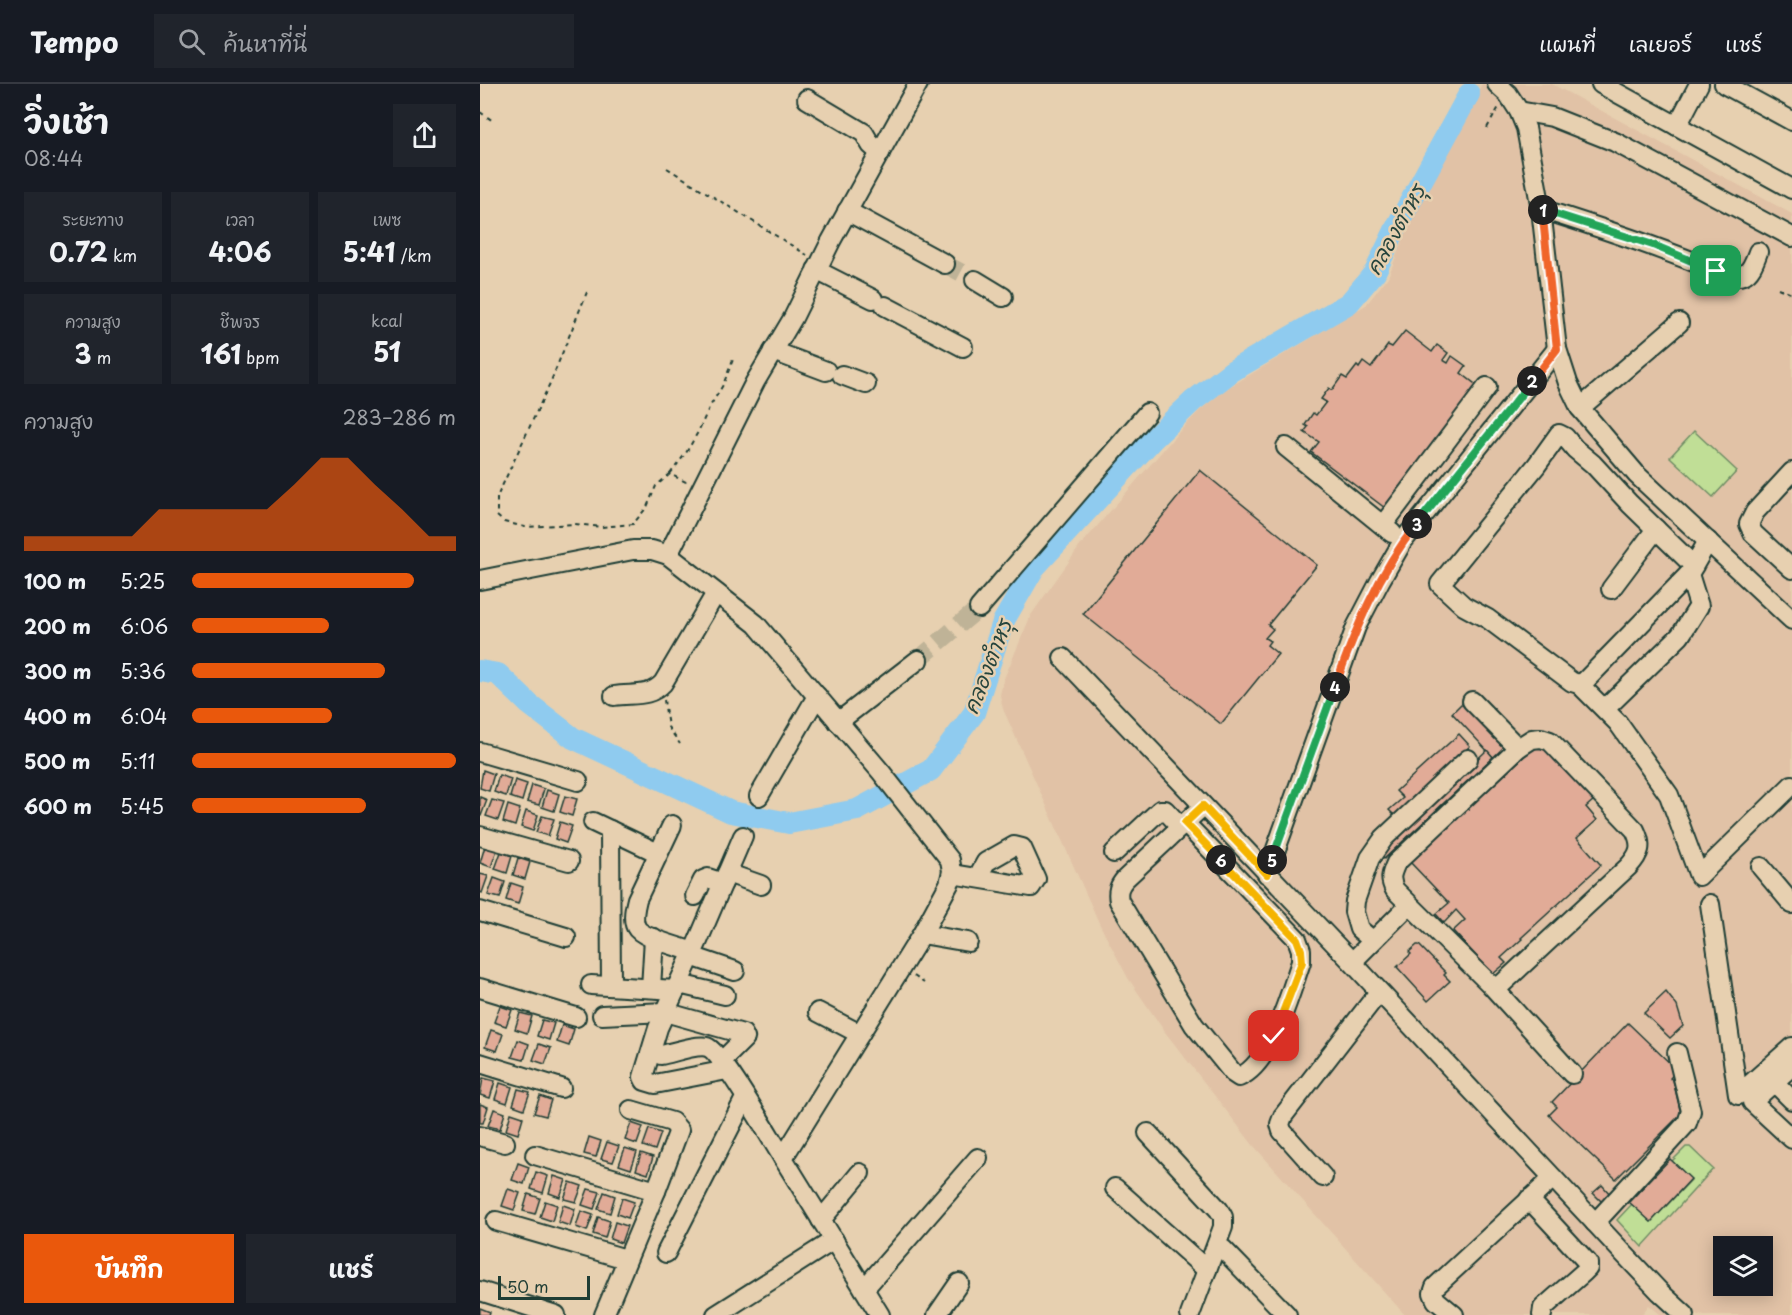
<!DOCTYPE html>
<html lang="th">
<head>
<meta charset="utf-8">
<style>
  body { margin:0; font-family:"Playpen Sans","Playpen Sans Thai",sans-serif; background:#20242c; color:#f1f3f6; height:100vh; display:flex; flex-direction:column; font-size:22px; white-space:nowrap }
  * { box-sizing:border-box; margin:0 }
  p { font-size:20px; color:#9ea1a6 }
  .icon { flex:none; width:33px; height:33px; fill:none; stroke:currentColor; stroke-width:2; stroke-linecap:round; stroke-linejoin:round }
  .map { position:relative; flex:1; overflow:hidden }
  .sheet { display:flex; flex-direction:column; background:#171b24; width:480px }
  .sheet>* { flex:none }
  .buttons { position:absolute; left:1233px; top:1152px; display:grid; gap:12px }
  .buttons a { display:grid; place-items:center; width:60px; height:60px; border-radius:0px; background:#171b24; box-shadow:0 3px 15px #0003; font-size:30px }
  .scale { position:absolute; left:18px; bottom:15px; width:92px; box-sizing:border-box; padding-left:6px; border:3px solid #1f3d34; border-top:0; font-size:16px; line-height:21px; white-space:nowrap; color:#1f3d34; -webkit-text-stroke:4px #e7d0b0; paint-order:stroke }
  .pin { position:absolute; display:grid; place-items:center; width:51px; height:51px; color:#fff; margin:-26px; border-radius:12px; box-shadow:0 3px 9px #0006 }
  .km { position:absolute; width:30px; height:30px; margin:-15px; border-radius:50%; background:#222; color:#fff; font-size:16px; line-height:30px; text-align:center }
  .round { display:grid; place-items:center; flex:none; width:63px; height:63px; border-radius:0px; background:#20242c }
  .head { display:flex; align-items:center; justify-content:space-between; height:102px; padding:0 24px }
  h1 { font-size:33px; font-weight:700; line-height:45px }
  .figures { display:grid; grid-template-columns:repeat(3,1fr); gap:9px; height:102px; padding:6px 24px }
  .figures div { display:grid; align-content:center; border-radius:0px; background:#20242c; text-align:center }
  .figures b { font-size:26px; font-weight:700 }
  .figures small { font-size:16px; font-weight:400 }
  .figures p { font-size:16px }
  .chart { height:168px; padding:12px 24px }
  .chart p { display:flex; justify-content:space-between }
  .chart svg { width:100%; height:108px; margin-top:6px; fill:#ea580c; opacity:.7 }
  .button { display:flex; gap:12px; margin-top:auto; padding:12px 24px }
  .button a { flex:1; height:69px; border-radius:0px; background:#ea580c; color:#fff; font-size:24px; font-weight:700; line-height:69px; text-align:center }
  .button a+a { background:#20242c; color:#f1f3f6 }
  ul { padding:0 24px; list-style:none; font-size:20px }
  li { display:grid; grid-template-columns:96px 72px 1fr; align-items:center; height:45px }
  li i { height:15px; border-radius:8px; background:#ea580c }
  header { display:flex; align-items:center; gap:36px; box-sizing:border-box; height:84px; padding:0 30px; background:#171b24; border-bottom:2px solid #363941 }
  header strong { font-size:28px }
  nav { display:flex; gap:33px; margin-inline-start:auto; font-size:21px }
  .search { width:420px; height:54px; background:#20242c; display:flex; align-items:center; gap:15px; box-sizing:border-box; padding:0 21px; border-radius:0px; color:#9ea1a6; font-size:22px }
  main { display:flex; flex:1; min-height:0 }
  .map>svg:first-child { display:block }
  .built { fill:#e1c2a6; fill-rule:evenodd }
  .green { fill:#c0de96; stroke:#708e65; stroke-width:1.5 }
  .lines { fill:none; stroke-linecap:round; stroke-linejoin:round }
  .river { stroke:#8fcbef; stroke-width:22 }
  .building { fill:#e1ab97; stroke:#1f3d34; stroke-width:1.5 }
  .minor-tunnel { stroke:#bfb397; stroke-width:18; stroke-dasharray:18 9; stroke-linecap:butt }
  .minor-casing { stroke:#1f3d34; stroke-width:22 }
  .path { stroke:#1f3d34; stroke-width:2; stroke-dasharray:4.5 4.5; stroke-linecap:butt }
  .minor { stroke:#e7d0b0; stroke-width:18 }
  .split-1-casing { stroke:#fff; stroke-width:12 }
  .split-2-casing { stroke:#fff; stroke-width:12 }
  .split-3-casing { stroke:#fff; stroke-width:12 }
  .split-4-casing { stroke:#fff; stroke-width:12 }
  .split-5-casing { stroke:#fff; stroke-width:12 }
  .split-6-casing { stroke:#fff; stroke-width:12 }
  .split-7-casing { stroke:#fff; stroke-width:12 }
  .split-1 { stroke:#22a559; stroke-width:8 }
  .split-2 { stroke:#f0652b; stroke-width:8 }
  .split-3 { stroke:#22a559; stroke-width:8 }
  .split-4 { stroke:#f0652b; stroke-width:8 }
  .split-5 { stroke:#22a559; stroke-width:8 }
  .split-6 { stroke:#f5b400; stroke-width:8 }
  .split-7 { stroke:#f5b400; stroke-width:8 }
  .labels { text-anchor:middle; stroke-width:5; stroke-linejoin:round; paint-order:stroke }
  .water-label { font-size:21px; font-style:italic; fill:#25443d; stroke:#e7d0b0 }
</style>
</head>
<body>
<header>
<strong>Tempo</strong>
<div class="search"><svg class="icon" aria-label="search" viewBox="0 0 24 24"><circle cx="10" cy="10" r="6"/><path d="M15 15l6 6"/></svg>ค้นหาที่นี่</div>
<nav><a>แผนที่</a><a>เลเยอร์</a><a>แชร์</a></nav>
</header>
<main>
<section class="sheet">
<div class="head"><div><h1>วิ่งเช้า</h1><p>08:44</p></div><a class="round"><svg class="icon" aria-label="share" viewBox="0 0 24 24"><path d="M12 15V3M7 8l5-5 5 5M5 13v7h14v-7"/></svg></a></div>
<div class="figures">
<div><p>ระยะทาง</p><b>0.72<small> km</small></b></div>
<div><p>เวลา</p><b>4:06</b></div>
<div><p>เพซ</p><b>5:41<small> /km</small></b></div>
</div>
<div class="figures">
<div><p>ความสูง</p><b>3<small> m</small></b></div>
<div><p>ชีพจร</p><b>161<small> bpm</small></b></div>
<div><p>kcal</p><b>51</b></div>
</div>
<div class="chart"><p><span>ความสูง</span>283–286 m</p>
<svg viewBox="0 0 160 44" preserveAspectRatio="none"><path d="M0 44V38L10 38L20 38L30 38L40 38L50 27L60 27L70 27L80 27L90 27L100 17L110 6L120 6L130 17L140 27L150 38L160 38V44z"/></svg>
</div>
<ul>
<li><b>100 m</b>5:25<i style="width:84%"></i></li>
<li><b>200 m</b>6:06<i style="width:52%"></i></li>
<li><b>300 m</b>5:36<i style="width:73%"></i></li>
<li><b>400 m</b>6:04<i style="width:53%"></i></li>
<li><b>500 m</b>5:11<i style="width:100%"></i></li>
<li><b>600 m</b>5:45<i style="width:66%"></i></li>
</ul>
<div class="button"><a>บันทึก</a><a>แชร์</a></div>
</section>
<div class="map">
<svg width="1312" height="1231" viewBox="0 0 1312 1231">
  <rect width="100%" height="100%" fill="#e7d0b0"/>
  <filter id="ink" filterUnits="userSpaceOnUse"><feTurbulence type="fractalNoise" baseFrequency=".0167" numOctaves="2"/><feDisplacementMap in="SourceGraphic" scale="12" xChannelSelector="R" yChannelSelector="G"/><feConvolveMatrix kernelMatrix="1 2 1 2 8 2 1 2 1" color-interpolation-filters="sRGB"/></filter>
  <g filter="url(#ink)">
    <path class="built" d="M1002,0H1072L1312,130V1231H1181L1169,1221L1161,1231H925L773,1061L685,948L648,894L620,841L523,625L520,611L523,597L551,531L600,462L697,350L719,327L746,305L886,221L908,193L937,120ZM1244,1162H1282V1202H1244Z"/>
    <g class="green">
      <polygon points="1214,347 1257,387 1233,413 1190,373"/>
      <polygon points="1206,1063 1210,1063 1233,1085 1162,1163 1137,1136 1152,1120 1171,1138 1211,1096 1192,1077"/>
    </g>
    <g class="lines">
      <polyline class="river" points="0,587 18,590 49,620 93,654 251,728 309,739 377,726 451,686 494,629 523,538 554,484 673,355 713,317 752,287 869,219 895,188 917,142 989,10"/>
    </g>
    <g class="building">
      <polygon points="925,247 952,268 957,261 968,269 963,276 968,279 972,272 986,282 981,289 999,303 905,424 831,368 839,358 824,348 828,343 825,341 833,329 836,331 846,318 841,315 849,304 852,306 862,292 867,295 877,282 879,284 883,278 891,284 908,261 912,263"/>
      <polygon points="720,386 837,481 788,541 793,545 785,554 790,557 787,561 798,570 741,640 603,530"/>
      <polygon points="983,618 1026,663 1014,674 972,629"/>
      <polygon points="979,650 990,662 915,732 909,726 923,714 916,707"/>
      <polygon points="1062,658 1115,715 1106,723 1117,736 1097,754 1121,781 1041,854 1042,855 1021,874 1026,879 1013,890 973,847 985,836 976,826 964,839 956,830 969,819 930,778 1051,666"/>
      <polygon points="1007,666 1013,673 904,775 898,769"/>
      <polygon points="3,686 14,690 9,707 0,704"/>
      <polygon points="19,691 31,695 26,712 14,708"/>
      <polygon points="35,696 47,700 42,717 30,713"/>
      <polygon points="52,701 64,705 59,721 47,718"/>
      <polygon points="67,706 79,710 74,727 62,723"/>
      <polygon points="85,712 97,715 92,732 80,728"/>
      <polygon points="0,713 7,716 1,732 0,732"/>
      <polygon points="12,716 24,719 18,736 6,732"/>
      <polygon points="28,721 40,725 35,742 23,738"/>
      <polygon points="46,727 58,731 53,747 41,743"/>
      <polygon points="62,732 74,735 68,752 56,748"/>
      <polygon points="80,738 92,742 86,759 75,755"/>
      <polygon points="5,762 17,766 11,783 0,779"/>
      <polygon points="21,768 32,772 27,789 15,785"/>
      <polygon points="38,774 50,778 45,795 33,791"/>
      <polygon points="0,790 8,792 2,809 0,808"/>
      <polygon points="14,794 25,798 20,814 8,811"/>
      <polygon points="31,799 43,803 38,820 26,816"/>
      <polygon points="937,861 939,861 966,889 964,891 970,897 948,917 917,883 931,870 929,868"/>
      <polygon points="1186,908 1197,922 1203,942 1190,954 1164,929"/>
      <polygon points="20,922 32,926 26,942 14,938"/>
      <polygon points="40,929 52,932 47,949 35,945"/>
      <polygon points="62,936 74,939 69,956 57,952"/>
      <polygon points="1148,939 1197,986 1190,994 1193,996 1201,1030 1136,1095 1069,1031 1077,1023 1072,1018"/>
      <polygon points="82,941 94,945 89,962 77,958"/>
      <polygon points="11,946 23,950 17,967 5,963"/>
      <polygon points="38,956 49,960 44,976 32,973"/>
      <polygon points="59,960 71,964 65,980 53,976"/>
      <polygon points="3,994 15,997 10,1014 0,1011"/>
      <polygon points="20,999 32,1003 27,1019 15,1015"/>
      <polygon points="38,1005 50,1008 44,1025 33,1021"/>
      <polygon points="60,1012 71,1016 66,1032 54,1029"/>
      <polygon points="0,1020 8,1023 3,1039 0,1039"/>
      <polygon points="14,1025 25,1029 20,1045 8,1042"/>
      <polygon points="31,1029 43,1033 38,1050 26,1046"/>
      <polygon points="151,1039 163,1043 157,1060 145,1056"/>
      <polygon points="169,1045 181,1049 175,1066 163,1062"/>
      <polygon points="109,1053 121,1057 116,1073 104,1070"/>
      <polygon points="127,1058 139,1062 133,1078 121,1075"/>
      <polygon points="145,1064 157,1068 151,1085 139,1081"/>
      <polygon points="161,1069 173,1073 168,1090 156,1086"/>
      <polygon points="1190,1075 1211,1095 1171,1138 1149,1118"/>
      <polygon points="38,1079 49,1083 44,1100 32,1096"/>
      <polygon points="56,1088 68,1092 63,1109 51,1105"/>
      <polygon points="74,1092 86,1096 80,1113 69,1109"/>
      <polygon points="90,1098 102,1102 96,1118 84,1115"/>
      <polygon points="1122,1101 1130,1110 1122,1118 1113,1109"/>
      <polygon points="28,1105 40,1109 34,1126 22,1122"/>
      <polygon points="108,1105 120,1108 114,1125 102,1121"/>
      <polygon points="124,1108 135,1112 130,1129 118,1125"/>
      <polygon points="48,1110 60,1114 55,1130 43,1127"/>
      <polygon points="142,1114 154,1118 148,1134 137,1130"/>
      <polygon points="65,1117 77,1121 72,1137 60,1133"/>
      <polygon points="83,1121 95,1125 90,1142 78,1138"/>
      <polygon points="101,1127 113,1131 107,1147 96,1143"/>
      <polygon points="118,1133 130,1137 125,1154 113,1150"/>
      <polygon points="135,1138 147,1142 141,1159 130,1155"/>
      <polygon points="0,1224 10,1228 9,1231 0,1231"/>
    </g>
    <g class="lines">
      <g class="minor-tunnel">
        <polyline points="465,180 495,196"/>
        <polyline points="438,576 499,524"/>
      </g>
      <defs>
        <g id="minor">
          <polyline points="1017,0 1028,10 1039,27 1046,44 1061,125 1077,265 1088,299 1100,324 1157,391 1312,536"/>
          <polyline points="1121,0 1312,105"/>
          <polyline points="1244,0 1312,37"/>
          <polyline points="327,15 384,49 391,61 400,69"/>
          <polyline points="1039,27 1072,33 1135,58 1312,153"/>
          <polyline points="1197,42 1219,0"/>
          <path d="M1061,125C1115,142 1167,159 1219,180C1231,185 1251,196 1263,191C1271,188 1275,176 1278,168"/>
          <polyline points="367,127 465,180"/>
          <polyline points="336,186 393,215"/>
          <polyline points="495,196 523,213"/>
          <polyline points="405,222 483,263"/>
          <polyline points="293,267 346,287"/>
          <polyline points="362,291 386,300"/>
          <polyline points="1100,324 1199,239"/>
          <polyline points="806,363 912,449"/>
          <polyline points="1312,388 1275,428 1269,440 1273,449 1312,485"/>
          <polyline points="903,441 1007,303"/>
          <polyline points="188,471 275,298 313,234 351,157 438,0"/>
          <polyline points="1214,482 1150,420 1113,380 1095,365 1085,353 1079,350 1056,382 960,500 984,522 1008,535 1092,598 1099,600 1105,597 1209,490 1228,457"/>
          <polyline points="0,496 153,466 172,466 188,471 276,540 401,688 470,776 472,787 469,800 442,850 303,1074 400,1231"/>
          <polyline points="1131,505 1176,445"/>
          <polyline points="499,524 667,329"/>
          <polyline points="583,574 872,878 1146,1172 1180,1208 1205,1231"/>
          <polyline points="1099,600 1138,639 1189,711 1219,792 1312,701"/>
          <path d="M134,612C153,609 169,614 183,599L236,509"/>
          <polyline points="992,617 1038,664"/>
          <polyline points="1125,625 1200,552 1219,522 1209,490"/>
          <polyline points="358,638 438,576"/>
          <path d="M1061,654L1070,657L1155,746C1163,762 1160,770 1148,783L1022,900L1017,902L1011,901L915,806C909,795 911,790 916,779L1038,664L1052,655Z"/>
          <polyline points="0,668 98,697"/>
          <polyline points="279,712 337,612"/>
          <polyline points="113,738 178,769"/>
          <path d="M705,739L817,855L821,866V878C810,909 791,981 759,993L753,989L714,941L639,817C637,807 639,802 645,795L723,722"/>
          <path d="M192,741L157,815C155,823 152,835 156,843C161,854 201,863 213,868"/>
          <polyline points="130,746 131,902"/>
          <polyline points="0,752 89,777"/>
          <polyline points="634,769 680,726 685,726 701,743"/>
          <polyline points="1281,783 1312,820"/>
          <polyline points="247,789 281,801"/>
          <polyline points="472,790 551,803 556,795 542,764 534,762 506,778 497,794"/>
          <polyline points="787,790 876,543 900,497 923,457 1077,265"/>
          <polyline points="215,812 223,796 228,794 243,799"/>
          <polyline points="1230,820 1258,1011 1312,963"/>
          <polyline points="0,827 86,853"/>
          <polyline points="442,850 488,858"/>
          <polyline points="892,856 879,845 874,828 875,817 890,774 904,754 988,675"/>
          <polyline points="211,872 255,887"/>
          <polyline points="872,878 929,821"/>
          <polyline points="199,900 245,911"/>
          <polyline points="111,901 196,906"/>
          <polyline points="1011,901 1092,990"/>
          <polyline points="0,904 96,933"/>
          <polyline points="171,904 174,854"/>
          <polyline points="338,928 380,950"/>
          <polyline points="122,931 185,928 263,950 265,954 241,978"/>
          <path d="M181,971C192,969 217,960 227,963C241,967 292,1057 303,1074"/>
          <polyline points="0,979 81,1004"/>
          <polyline points="1312,982 1272,1018 1312,1055"/>
          <polyline points="247,986 175,1000 165,997 163,993 178,944 218,857 263,752"/>
          <polyline points="1294,998 1312,1016"/>
          <polyline points="668,1049 739,1126 743,1133 743,1143 710,1231"/>
          <polyline points="0,1052 25,1059"/>
          <polyline points="55,1071 176,1107"/>
          <polyline points="843,1093 802,1047 800,1040 803,1032 899,908"/>
          <polyline points="635,1104 727,1186"/>
          <polyline points="1049,1115 1108,1179 1108,1184 1104,1188 1063,1224 1062,1231"/>
          <polyline points="341,1136 380,1089"/>
          <polyline points="16,1137 146,1175"/>
          <polyline points="1115,1139 1207,1039 1211,1027 1197,969"/>
          <polyline points="743,1165 807,1231"/>
          <polyline points="186,1169 265,1014"/>
          <polyline points="384,1205 498,1074"/>
          <polyline points="0,1207 76,1231"/>
          <polyline points="124,1231 176,1107 199,1046 192,1038 151,1026"/>
          <polyline points="236,1231 354,1156"/>
          <polyline points="457,1231 479,1199"/>
          <polyline points="974,1231 956,1216 953,1209 955,1203 1073,1094"/>
        </g>
      </defs>
      <use href="#minor" class="minor-casing"/>
      <g class="path">
        <polyline points="0,28 13,37"/>
        <polyline points="1007,44 1019,23"/>
        <polyline points="187,84 327,171"/>
        <polyline points="1298,204 1312,210"/>
        <polyline points="107,208 71,297 17,413 17,432 24,438 45,443 95,440 121,443 153,440 167,423 176,402 190,390 208,399"/>
        <polyline points="190,390 206,369 218,348 229,324 243,301 254,273"/>
        <polyline points="184,616 188,643 200,660"/>
        <polyline points="434,892 444,899"/>
      </g>
      <use href="#minor" class="minor"/>
    </g>
  </g>
  <g class="lines" filter="url(#ink)">
    <defs>
      <polyline id="split-1" points="1063,126 1173,161 1236,187"/>
      <polyline id="split-2" points="1052,297 1077,265 1062,125 1063,126"/>
      <polyline id="split-3" points="937,440 1052,297"/>
      <path id="split-4" d="M855,603C875,546 898,489 937,440"/>
      <polyline id="split-5" points="792,776 855,603"/>
      <polyline id="split-6" points="741,776 705,739 723,722 787,790 792,776"/>
      <polyline id="split-7" points="741,776 817,855 821,866 822,878 794,952"/>
    </defs>
    <use href="#split-1" class="split-1-casing"/>
    <use href="#split-2" class="split-2-casing"/>
    <use href="#split-3" class="split-3-casing"/>
    <use href="#split-4" class="split-4-casing"/>
    <use href="#split-5" class="split-5-casing"/>
    <use href="#split-6" class="split-6-casing"/>
    <use href="#split-7" class="split-7-casing"/>
    <use href="#split-1" class="split-1"/>
    <use href="#split-2" class="split-2"/>
    <use href="#split-3" class="split-3"/>
    <use href="#split-4" class="split-4"/>
    <use href="#split-5" class="split-5"/>
    <use href="#split-6" class="split-6"/>
    <use href="#split-7" class="split-7"/>
  </g>
  <g class="labels">
    <g class="water-label">
      <text transform="translate(916 146) rotate(-61)" y="7">คลองตำหรุ</text>
      <text transform="translate(508 583) rotate(-69)" y="7">คลองตำหรุ</text>
    </g>
  </g>
</svg>
<div class="buttons">
<a><svg class="icon" aria-label="layers" viewBox="0 0 24 24"><path d="M12 4l9 5-9 5-9-5zM3 14l9 5 9-5"/></svg></a>
</div>
<div class="scale">50 m</div>
<div class="pin" style="left:1236px;top:187px;background:#1e9e55"><svg class="icon" aria-label="arrive" viewBox="0 0 24 24"><path d="M6 21V4h12l-3 4 3 4H6"/></svg></div>
<div class="pin" style="left:794px;top:952px;background:#d93025"><svg class="icon" aria-label="check" viewBox="0 0 24 24"><path d="M5 12l5 5 9-10"/></svg></div>
<b class="km" style="left:1063px;top:126px">1</b>
<b class="km" style="left:1052px;top:297px">2</b>
<b class="km" style="left:937px;top:440px">3</b>
<b class="km" style="left:855px;top:603px">4</b>
<b class="km" style="left:792px;top:776px">5</b>
<b class="km" style="left:741px;top:776px">6</b>
</div>
</main>
</body>
</html>
